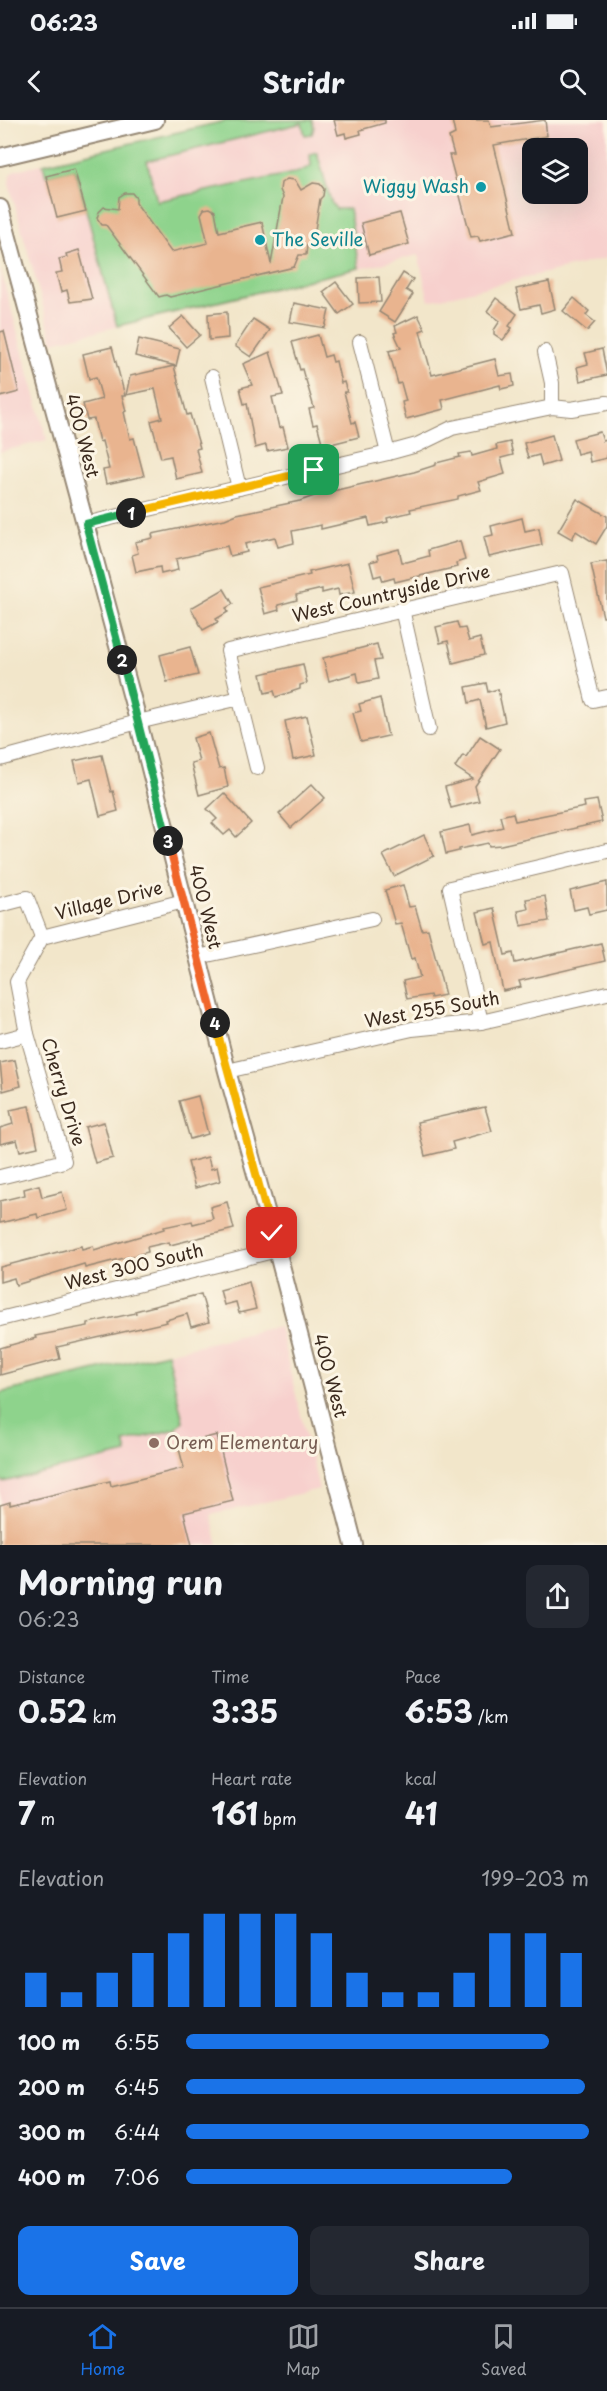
<!DOCTYPE html>
<html lang="en">
<head>
<meta charset="utf-8">
<style>
  body { margin:0; font-family:"Playpen Sans",sans-serif; background:#242831; color:#f1f3f6; height:100vh; display:flex; flex-direction:column; font-size:22px; white-space:nowrap }
  * { box-sizing:border-box; margin:0 }
  p { font-size:20px; color:#9ea1a6 }
  .icon { flex:none; width:33px; height:33px; fill:none; stroke:currentColor; stroke-width:2; stroke-linecap:round; stroke-linejoin:round }
  .map { position:relative; height:1425px; overflow:hidden }
  .details { display:flex; flex-direction:column; background:#171b24; flex:1 }
  .details>* { flex:none }
  .controls { position:absolute; left:522px; top:18px; display:grid; gap:12px }
  .controls a { display:grid; place-items:center; width:66px; height:66px; border-radius:12px; background:#171b24; box-shadow:0 6px 24px #0002; font-size:30px }
  .pin { position:absolute; display:grid; place-items:center; width:51px; height:51px; color:#fff; margin:-26px; border-radius:12px; box-shadow:0 3px 9px #0006 }
  .km { position:absolute; width:30px; height:30px; margin:-15px; border-radius:50%; background:#222; color:#fff; font-size:16px; line-height:30px; text-align:center }
  .round { display:grid; place-items:center; flex:none; width:63px; height:63px; border-radius:12px; background:#242831 }
  .overview { display:flex; align-items:center; justify-content:space-between; height:102px; padding:0 18px }
  h1 { font-size:33px; font-weight:700; line-height:45px }
  .metrics { display:grid; grid-template-columns:repeat(3,1fr); gap:9px; height:102px; padding:6px 18px }
  .metrics div { display:grid; align-content:center }
  .metrics b { font-size:30px; font-weight:700 }
  .metrics small { font-size:16px; font-weight:400 }
  .metrics p { font-size:16px }
  .chart { height:168px; padding:12px 18px }
  .chart p { display:flex; justify-content:space-between }
  .chart svg { width:100%; height:108px; margin-top:6px; stroke:#1a73e8; stroke-width:6 }
  .primary-button { display:flex; gap:12px; margin-top:auto; padding:12px 18px }
  .primary-button a { flex:1; height:69px; border-radius:12px; background:#1a73e8; color:#fff; font-size:24px; font-weight:700; line-height:69px; text-align:center }
  .primary-button a+a { background:#242831; color:#f1f3f6 }
  ul { padding:0 18px; list-style:none; font-size:20px }
  li { display:grid; grid-template-columns:96px 72px 1fr; align-items:center; height:45px }
  li i { height:15px; border-radius:8px; background:#1a73e8 }
  .status { display:flex; justify-content:space-between; align-items:center; height:42px; padding:0 30px; background:#171b24; direction:ltr }
  .status svg { height:16px; fill:currentColor }
  header { display:flex; justify-content:space-between; align-items:center; height:78px; padding:0 18px; background:#171b24; font-size:27px; font-weight:700 }
  .dock { display:flex; justify-content:space-around; align-items:center; height:84px; border-top:2px solid #363941; background:#171b24; font-size:16px; color:#9ea1a6 }
  .dock a { display:grid; justify-items:center; gap:3px }
  .dock .current { color:#1a73e8 }
  .map>svg:first-child { display:block }
  .built { fill:#f7d0cd; fill-rule:evenodd }
  .green { fill:#8ed38c; stroke:#647e55; stroke-width:1.5 }
  .building { fill:#e9b48f }
  .lines { fill:none; stroke-linecap:round; stroke-linejoin:round }
  .minor-casing { stroke:#968874; stroke-width:16 }
  .major-casing { stroke:#968874; stroke-width:20 }
  .minor { stroke:#fff; stroke-width:14 }
  .major { stroke:#fff; stroke-width:16 }
  .split-1-casing { stroke:#fff; stroke-width:12 }
  .split-2-casing { stroke:#fff; stroke-width:12 }
  .split-3-casing { stroke:#fff; stroke-width:12 }
  .split-4-casing { stroke:#fff; stroke-width:12 }
  .split-5-casing { stroke:#fff; stroke-width:12 }
  .split-1 { stroke:#f5b400; stroke-width:8 }
  .split-2 { stroke:#22a559; stroke-width:8 }
  .split-3 { stroke:#22a559; stroke-width:8 }
  .split-4 { stroke:#f0652b; stroke-width:8 }
  .split-5 { stroke:#f5b400; stroke-width:8 }
  .culture-dot { fill:#0f9aa8; stroke:#fcf5e5; stroke-width:2 }
  .education-dot { fill:#8d6e63; stroke:#fcf5e5; stroke-width:2 }
  .labels { text-anchor:middle; stroke-width:6; stroke-linejoin:round; paint-order:stroke }
  .culture-label { font-size:18px; fill:#0d838f; stroke:#fcf5e5; text-anchor:end }
  .street-label { font-size:18px; fill:#3b2a1e; stroke:#fcf5e5 }
  .education-label { font-size:18px; fill:#785e54; stroke:#fcf5e5; text-anchor:start }
</style>
</head>
<body>
<div class="status"><b>06:23</b><svg viewBox="0 0 49 12"><path d="M0 12V9h3v3zM5 12V6h3v6zM10 12V3h3v9zM15 12V0h3v12zM26 1h20v11H26zM47 4h2v5h-2z"/></svg></div>
<header><svg class="icon" aria-label="back" viewBox="0 0 24 24"><path d="M15 5l-7 7 7 7"/></svg>Stridr<svg class="icon" aria-label="search" viewBox="0 0 24 24"><circle cx="10" cy="10" r="6"/><path d="M15 15l6 6"/></svg></header>
<div class="map">
<svg width="607" height="1425" viewBox="0 0 607 1425">
  <rect width="100%" height="100%" fill="#fcf5e5"/>
  <filter id="ink" filterUnits="userSpaceOnUse"><feTurbulence type="fractalNoise" baseFrequency=".0167" numOctaves="2"/><feDisplacementMap in="SourceGraphic" scale="12" xChannelSelector="R" yChannelSelector="G"/><feConvolveMatrix kernelMatrix="1 2 1 2 8 2 1 2 1" color-interpolation-filters="sRGB"/></filter>
  <filter id="wash" filterUnits="userSpaceOnUse"><feTurbulence type="fractalNoise" baseFrequency=".008" numOctaves="4" result="noise"/><feDisplacementMap in="SourceGraphic" scale="24" xChannelSelector="R" yChannelSelector="G"/><feGaussianBlur stdDeviation="1.35" result="paint"/><feColorMatrix in="noise" values="0 0 0 0 0 0 0 0 0 0 0 0 0 0 0 0 0 1.4 0 .05"/><feComposite in="paint" operator="in"/></filter>
  <g filter="url(#wash)">
    <rect width="100%" height="100%" fill="#f2e6ca"/>
    <g class="built">
      <path d="M227,0H607V138L429,181L418,135L53,222L9,64L10,54L16,50ZM532,28H578V74H532Z"/>
      <polygon points="0,148 47,320 0,332"/>
      <polygon points="279,1206 319,1369 211,1395 218,1425 0,1425 0,1273"/>
    </g>
    <g class="green">
      <polygon points="312,0 314,7 312,14 305,15 302,3 147,41 157,81 299,52 311,46 310,34 317,32 331,82 336,89 349,89 359,148 117,206 75,49 46,56 43,44 225,1"/>
      <polygon points="167,1233 183,1301 176,1309 124,1322 127,1333 3,1362 0,1360 0,1273"/>
    </g>
    <g id="blocks">
      <g class="building">
        <polygon points="334,0 385,0 385,3 360,10 361,14 346,18 345,13 338,15"/>
        <polygon points="452,0 489,0 491,7 545,0 547,16 494,25 515,112 480,121 478,116 471,117 449,35 454,35 449,17 455,14"/>
        <polygon points="74,49 86,91 57,98 46,56"/>
        <polygon points="287,59 295,60 301,70 313,63 320,64 324,69 323,76 320,79 313,122 307,125 306,135 299,135 294,147 170,177 166,175 159,177 106,105 102,105 97,98 99,92 104,87 118,89 119,77 125,73 132,73 136,78 136,83 171,132 208,123 201,94 204,89 210,88 215,91 219,112 262,102 271,144 283,77 280,70 281,63"/>
        <polygon points="400,93 409,124 369,135 361,103"/>
        <polygon points="79,130 92,179 70,182 67,170 61,172 56,153 62,152 59,139 67,137 66,134"/>
        <polygon points="403,153 413,159 406,170 413,174 395,202 379,192"/>
        <polygon points="379,157 381,182 359,183 358,158"/>
        <polygon points="336,162 353,184 339,194 323,172"/>
        <polygon points="549,162 555,189 541,193 539,185 521,189 516,169"/>
        <polygon points="496,178 517,194 509,206 512,208 503,220 494,214 494,210 500,201 487,191"/>
        <polygon points="574,178 589,191 586,195 595,202 587,211 563,191"/>
        <polygon points="294,183 329,190 325,208 290,202"/>
        <polygon points="227,192 228,218 209,220 208,194"/>
        <polygon points="418,195 425,209 420,211 432,255 495,239 499,256 512,254 514,266 501,269 500,265 442,280 444,289 406,299 402,282 406,281 401,263 398,264 389,231 401,228 394,213 397,212 395,206"/>
        <polygon points="183,196 200,215 186,227 169,208"/>
        <polygon points="253,199 270,210 251,237 235,226"/>
        <polygon points="4,211 19,272 0,277 0,212"/>
        <polygon points="318,215 324,237 331,235 333,242 336,241 341,263 344,262 347,272 344,272 352,303 355,302 359,317 323,326 317,304 313,305 309,289 314,288 306,260 305,260 302,249 300,250 292,222"/>
        <polygon points="139,219 180,229 176,246 135,236"/>
        <polygon points="112,227 125,276 122,276 126,291 124,292 130,319 134,318 144,356 106,364 103,350 109,349 102,321 99,322 94,299 87,300 83,284 102,279 96,257 89,259 83,234"/>
        <polygon points="602,229 607,255 580,261 577,247 588,244 585,233"/>
        <polygon points="270,232 283,275 272,277 279,308 283,307 288,327 267,331 266,325 255,328 247,283 244,284 240,268 252,265 243,244"/>
        <polygon points="174,246 187,295 190,294 200,328 196,329 202,353 176,359 171,336 161,338 151,301 162,298 155,269 126,275 130,256"/>
        <polygon points="600,312 603,321 607,320 607,338 590,342 588,331 577,334 573,319"/>
        <polygon points="552,315 559,341 542,346 539,335 528,338 524,323"/>
        <polygon points="510,322 513,335 501,338 505,354 478,362 481,370 458,376 458,379 410,389 411,392 387,398 388,402 370,406 368,398 321,409 321,405 292,411 294,423 278,427 275,417 245,424 247,432 230,436 227,426 198,433 198,434 176,439 178,450 161,454 160,447 136,452 132,435 138,433 135,422 153,418 152,414 225,399 237,394 300,381 320,374 414,352 436,345 436,343 460,337 459,334 471,332 472,336 497,329 496,325"/>
        <polygon points="577,379 607,396 607,406 596,424 576,411 572,419 558,411"/>
        <polygon points="522,398 525,411 539,408 542,425 489,437 484,417 493,415 491,406"/>
        <polygon points="460,421 465,440 456,443 457,447 395,462 394,458 383,461 381,455 374,457 370,442 378,440 377,435 399,429 402,442 407,442 429,436 428,430"/>
        <polygon points="607,441 607,497 603,497 591,444"/>
        <polygon points="348,443 355,472 339,475 338,469 322,473 322,469 296,475 297,480 278,485 279,490 265,494 258,467 310,455 309,452"/>
        <polygon points="224,469 233,484 226,488 228,492 216,499 218,502 203,510 191,488"/>
        <polygon points="457,502 459,509 465,508 469,521 480,518 484,535 453,543 448,521 440,523 436,507"/>
        <polygon points="377,524 381,540 374,541 378,559 359,563 357,553 329,561 323,538"/>
        <polygon points="190,527 198,555 167,562 160,535"/>
        <polygon points="303,544 307,563 300,565 300,569 276,577 274,571 265,573 261,554"/>
        <polygon points="486,563 488,572 498,569 505,602 486,607 480,580 469,583 466,567"/>
        <polygon points="380,578 388,616 361,622 353,593 361,591 359,584"/>
        <polygon points="307,596 316,635 293,640 285,601"/>
        <polygon points="209,613 219,649 224,648 228,667 199,675 191,643 199,641 193,618"/>
        <polygon points="480,616 500,629 475,666 479,681 451,688 445,667 473,659 455,647 463,635 466,637"/>
        <polygon points="102,635 111,672 113,671 118,691 100,696 91,659 79,662 74,641"/>
        <polygon points="312,664 325,678 291,708 279,694"/>
        <polygon points="224,673 251,703 236,717 230,710 224,715 212,703 217,699 207,689"/>
        <polygon points="597,680 602,702 501,725 489,726 488,723 459,729 459,731 446,734 441,712 470,705 472,715 503,707 500,696 513,693 515,701 585,687 584,682"/>
        <polygon points="424,715 434,736 394,756 383,735"/>
        <polygon points="607,762 607,790 589,794 587,787 574,790 570,771"/>
        <polygon points="403,765 409,787 415,786 422,810 428,809 445,875 431,878 430,875 407,879 403,861 420,857 415,838 411,839 401,803 395,804 385,770"/>
        <polygon points="545,776 549,801 521,806 518,791 528,789 526,779"/>
        <polygon points="494,788 505,835 513,833 515,843 601,823 605,841 519,861 521,867 503,871 493,822 485,824 477,792"/>
        <polygon points="15,940 21,966 3,971 0,943"/>
        <polygon points="198,976 208,1014 190,1019 179,981"/>
        <polygon points="29,986 38,1027 20,1031 17,1020 0,1024 0,1008 13,1004 10,990"/>
        <polygon points="485,987 492,1011 452,1022 454,1029 425,1036 417,1002"/>
        <polygon points="104,1002 113,1038 95,1043 85,1007"/>
        <polygon points="208,1037 211,1049 217,1047 220,1061 195,1068 188,1042"/>
        <polygon points="39,1065 42,1077 62,1072 67,1090 38,1098 37,1094 0,1103 0,1081 25,1075 24,1069"/>
        <polygon points="227,1082 234,1109 170,1125 169,1122 147,1127 148,1132 85,1148 84,1144 16,1165 14,1158 0,1162 0,1147 81,1126 82,1129 93,1126 94,1130 164,1109 164,1107 192,1101 193,1104 213,1099 210,1087"/>
        <polygon points="249,1162 256,1189 239,1193 236,1182 224,1185 220,1170"/>
        <polygon points="201,1174 209,1202 191,1207 187,1194 166,1200 167,1202 57,1227 60,1239 0,1255 0,1228 36,1218 35,1216 88,1206 88,1203 136,1193 135,1191"/>
        <polygon points="217,1315 233,1381 184,1393 192,1425 0,1425 0,1385 10,1382 10,1385 110,1361 111,1366 184,1348 178,1325"/>
      </g>
    </g>
  </g>
  <g filter="url(#ink)">
    <use href="#blocks" fill-opacity="0" stroke="#968874" stroke-width="1.5"/>
    <g class="lines">
      <defs>
        <g id="minor">
          <polyline points="360,222 388,333"/>
          <polyline points="545,232 552,263 552,287"/>
          <polyline points="212,257 239,368"/>
          <polyline points="85,404 388,333 417,325 452,308 552,287 571,289 607,283"/>
          <polyline points="402,489 429,609"/>
          <polyline points="0,639 138,602 240,578"/>
          <polyline points="257,648 228,531 562,453 593,580 607,577"/>
          <polyline points="0,785 27,778 42,817"/>
          <polyline points="42,817 184,781"/>
          <polyline points="198,837 372,799"/>
          <polyline points="481,902 450,768 607,731"/>
          <polyline points="0,921 27,914"/>
          <polyline points="227,951 412,909 481,902 607,873"/>
          <polyline points="0,1057 64,1041 27,914 17,862 42,817"/>
          <polyline points="0,1199 277,1130"/>
        </g>
        <g id="major">
          <polyline points="0,37 155,0"/>
          <polyline points="0,88 135,589 227,951 277,1130 354,1425"/>
        </g>
      </defs>
      <use href="#minor" class="minor-casing"/>
      <use href="#major" class="major-casing"/>
      <use href="#minor" class="minor"/>
      <use href="#major" class="major"/>
    </g>
  </g>
  <g class="lines" filter="url(#ink)">
    <defs>
      <polyline id="split-1" points="131,393 314,350"/>
      <polyline id="split-2" points="122,540 86,404 131,393"/>
      <polyline id="split-3" points="122,540 168,721"/>
      <polyline id="split-4" points="168,721 215,903"/>
      <polyline id="split-5" points="215,903 272,1113"/>
    </defs>
    <use href="#split-1" class="split-1-casing"/>
    <use href="#split-2" class="split-2-casing"/>
    <use href="#split-3" class="split-3-casing"/>
    <use href="#split-4" class="split-4-casing"/>
    <use href="#split-5" class="split-5-casing"/>
    <use href="#split-1" class="split-1"/>
    <use href="#split-2" class="split-2"/>
    <use href="#split-3" class="split-3"/>
    <use href="#split-4" class="split-4"/>
    <use href="#split-5" class="split-5"/>
  </g>
  <g class="culture-dot">
    <circle cx="481" cy="67" r="6"/>
    <circle cx="260" cy="120" r="6"/>
  </g>
  <circle class="education-dot" cx="154" cy="1323" r="6"/>
  <g class="labels">
    <g class="culture-label">
      <text x="469" y="73">Wiggy Wash</text>
      <text x="272" y="126" text-anchor="start">The Seville</text>
    </g>
    <g class="street-label">
      <text transform="translate(82 316) rotate(75)" y="6">400 West</text>
      <text transform="translate(391 474) rotate(-13)" y="6">West Countryside Drive</text>
      <text transform="translate(109 781) rotate(-14)" y="6">Village Drive</text>
      <text transform="translate(205 787) rotate(76)" y="6">400 West</text>
      <text transform="translate(432 890) rotate(-10)" y="6">West 255 South</text>
      <text transform="translate(63 972) rotate(73)" y="6">Cherry Drive</text>
      <text transform="translate(134 1147) rotate(-14)" y="6">West 300 South</text>
      <text transform="translate(330 1256) rotate(75)" y="6">400 West</text>
    </g>
    <g class="education-label">
      <text x="166" y="1329">Orem Elementary</text>
    </g>
  </g>
</svg>
<div class="controls">
<a><svg class="icon" aria-label="layers" viewBox="0 0 24 24"><path d="M12 4l9 5-9 5-9-5zM3 14l9 5 9-5"/></svg></a>
</div>
<div class="pin" style="left:314px;top:350px;background:#1e9e55"><svg class="icon" aria-label="arrive" viewBox="0 0 24 24"><path d="M6 21V4h12l-3 4 3 4H6"/></svg></div>
<div class="pin" style="left:272px;top:1113px;background:#d93025"><svg class="icon" aria-label="check" viewBox="0 0 24 24"><path d="M5 12l5 5 9-10"/></svg></div>
<b class="km" style="left:131px;top:393px">1</b>
<b class="km" style="left:122px;top:540px">2</b>
<b class="km" style="left:168px;top:721px">3</b>
<b class="km" style="left:215px;top:903px">4</b>
</div>
<section class="details">
<div class="overview"><div><h1>Morning run</h1><p>06:23</p></div><a class="round"><svg class="icon" aria-label="share" viewBox="0 0 24 24"><path d="M12 15V3M7 8l5-5 5 5M5 13v7h14v-7"/></svg></a></div>
<div class="metrics">
<div><p>Distance</p><b>0.52<small> km</small></b></div>
<div><p>Time</p><b>3:35</b></div>
<div><p>Pace</p><b>6:53<small> /km</small></b></div>
</div>
<div class="metrics">
<div><p>Elevation</p><b>7<small> m</small></b></div>
<div><p>Heart rate</p><b>161<small> bpm</small></b></div>
<div><p>kcal</p><b>41</b></div>
</div>
<div class="chart"><p><span>Elevation</span>199–203 m</p>
<svg viewBox="0 0 160 44" preserveAspectRatio="none"><path d="M5 44V30M15 44V38M25 44V30M35 44V22M45 44V14M55 44V6M65 44V6M75 44V6M85 44V14M95 44V30M105 44V38M115 44V38M125 44V30M135 44V14M145 44V14M155 44V22"/></svg>
</div>
<ul>
<li><b>100 m</b>6:55<i style="width:90%"></i></li>
<li><b>200 m</b>6:45<i style="width:99%"></i></li>
<li><b>300 m</b>6:44<i style="width:100%"></i></li>
<li><b>400 m</b>7:06<i style="width:81%"></i></li>
</ul>
<div class="primary-button"><a>Save</a><a>Share</a></div>
</section>
<nav class="dock">
<a class="current"><svg class="icon" aria-label="home" viewBox="0 0 24 24"><path d="M3 11l9-7 9 7M6 9v11h12V9"/></svg>Home</a>
<a><svg class="icon" aria-label="map" viewBox="0 0 24 24"><path d="M3 6l6-2 6 2 6-2v14l-6 2-6-2-6 2zM9 4v14M15 6v14"/></svg>Map</a>
<a><svg class="icon" aria-label="saved" viewBox="0 0 24 24"><path d="M7 4h10v16l-5-4-5 4z"/></svg>Saved</a>
</nav>
</body>
</html>
